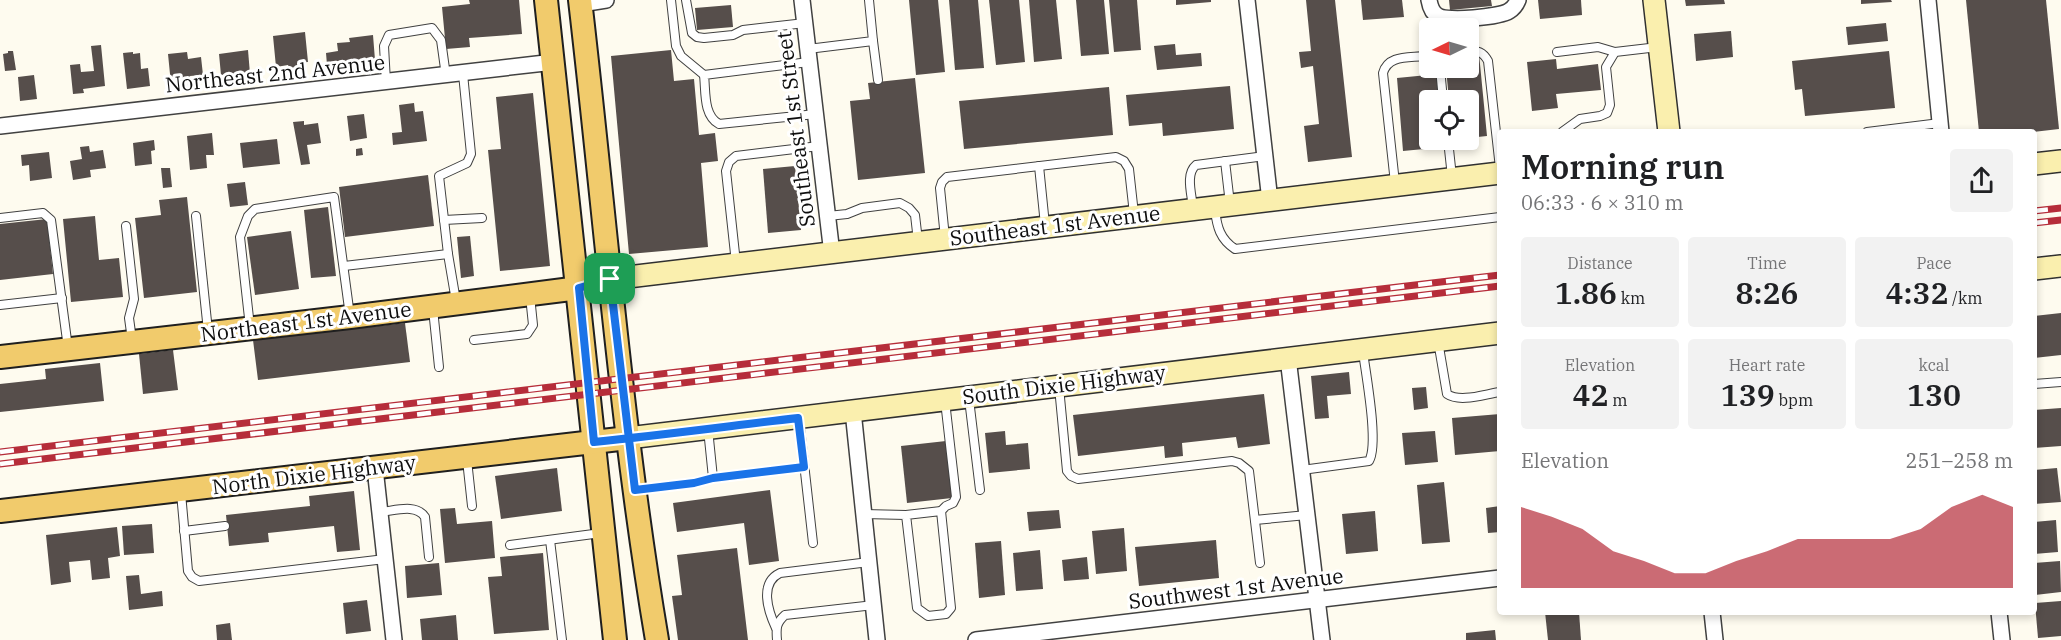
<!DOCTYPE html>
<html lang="en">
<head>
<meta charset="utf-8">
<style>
  body { margin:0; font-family:"IBM Plex Serif",serif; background:#f2f2f2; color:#202124; height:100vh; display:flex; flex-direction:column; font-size:22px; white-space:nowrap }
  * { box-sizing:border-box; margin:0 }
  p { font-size:20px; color:#757577 }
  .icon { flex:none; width:33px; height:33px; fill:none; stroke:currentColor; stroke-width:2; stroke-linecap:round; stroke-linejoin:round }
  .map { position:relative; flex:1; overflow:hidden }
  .side { position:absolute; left:1497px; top:129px; width:540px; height:486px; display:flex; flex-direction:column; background:#fff; border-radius:6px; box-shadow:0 3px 9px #0003 }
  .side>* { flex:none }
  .needle { width:39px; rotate:265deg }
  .controls { position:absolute; left:1419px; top:18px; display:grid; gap:12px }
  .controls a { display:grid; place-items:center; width:60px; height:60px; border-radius:6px; background:#fff; box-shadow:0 3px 9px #0003; font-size:30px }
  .pin { position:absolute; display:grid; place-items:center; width:51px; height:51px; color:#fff; margin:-26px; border-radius:12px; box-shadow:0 3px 9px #0006 }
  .round { display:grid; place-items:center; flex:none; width:63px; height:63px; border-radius:6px; background:#f2f2f2 }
  .overview { display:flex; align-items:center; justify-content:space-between; height:102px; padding:0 24px }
  h1 { font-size:33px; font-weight:600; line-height:45px }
  .stats { display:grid; grid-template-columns:repeat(3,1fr); gap:9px; height:102px; padding:6px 24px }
  .stats div { display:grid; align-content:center; border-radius:6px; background:#f2f2f2; text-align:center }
  .stats b { font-size:30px; font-weight:600 }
  .stats small { font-size:16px; font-weight:400 }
  .stats p { font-size:16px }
  .chart { height:168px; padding:12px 24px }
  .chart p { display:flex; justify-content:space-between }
  .chart svg { width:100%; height:108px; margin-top:6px; fill:#b62d3a; opacity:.7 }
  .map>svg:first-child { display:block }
  .building { fill:#564e4b }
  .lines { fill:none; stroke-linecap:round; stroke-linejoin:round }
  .lane-casing { stroke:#414141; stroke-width:10 }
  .street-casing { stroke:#414141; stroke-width:18 }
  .secondary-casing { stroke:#303030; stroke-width:24 }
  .primary-casing { stroke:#1f1f1f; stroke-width:26 }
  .lane { stroke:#fff; stroke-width:8 }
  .street { stroke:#fff; stroke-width:15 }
  .secondary { stroke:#faefae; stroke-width:21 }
  .primary { stroke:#f1cb6c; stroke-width:22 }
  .rail-casing { stroke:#b62d3a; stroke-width:7 }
  .rail { stroke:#fff; stroke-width:4.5; stroke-dasharray:14; stroke-linecap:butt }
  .route-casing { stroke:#fff; stroke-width:12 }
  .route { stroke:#1a73e8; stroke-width:8 }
  .labels { text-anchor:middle; stroke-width:6; stroke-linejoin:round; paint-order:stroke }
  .street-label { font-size:21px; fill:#0e0e0e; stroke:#fff }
</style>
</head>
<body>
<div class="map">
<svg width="2061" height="640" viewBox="0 0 2061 640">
  <rect width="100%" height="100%" fill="#fefbef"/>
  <g class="building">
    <polygon points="469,0 519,0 522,34 469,38 470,47 446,49 442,7 470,4"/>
    <polygon points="909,0 938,0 945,72 916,75"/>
    <polygon points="949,0 978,0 984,68 955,70"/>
    <polygon points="989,0 1019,0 1025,62 996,65"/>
    <polygon points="1029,0 1056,0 1062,59 1034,62"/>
    <polygon points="1076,0 1104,0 1109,54 1081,56"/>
    <polygon points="1109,0 1137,0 1141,50 1114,52"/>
    <polygon points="1176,0 1211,0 1211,2 1176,5"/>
    <polygon points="1306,0 1335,0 1352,157 1308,162 1304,126 1319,124 1313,66 1301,68 1299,52 1311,51"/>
    <polygon points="1361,0 1402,0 1404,17 1363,20"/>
    <polygon points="1449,0 1491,0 1492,6 1450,10"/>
    <polygon points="1538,0 1581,0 1582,15 1540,19"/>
    <polygon points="1685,0 1724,0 1725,4 1686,6"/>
    <polygon points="1861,0 1891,0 1892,2 1861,4"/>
    <polygon points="1966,0 2046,0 2059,129 2033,132 1979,132"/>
    <polygon points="731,5 733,27 697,30 695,8"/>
    <polygon points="1886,23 1888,41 1848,45 1846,27"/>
    <polygon points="1731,31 1733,57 1696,61 1694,34"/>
    <polygon points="305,32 308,62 297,63 298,68 288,69 288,65 276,67 273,36"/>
    <polygon points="373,35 375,60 327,65 326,53 338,51 337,43 350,42 349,38"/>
    <polygon points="1175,44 1176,55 1201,53 1202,66 1157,70 1154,46"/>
    <polygon points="101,45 105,86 83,89 84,93 73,94 70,65 80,64 81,72 94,71 91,46"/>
    <polygon points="248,50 250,74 221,75 219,54"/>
    <polygon points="671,50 674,81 694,79 699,135 715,133 718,161 701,163 708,247 629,254 611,56"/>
    <polygon points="8,51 13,51 16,70 5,71 3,54 8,53"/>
    <polygon points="1889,51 1895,108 1805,116 1802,89 1795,90 1792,61"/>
    <polygon points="133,52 133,54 140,53 141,69 148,68 150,86 127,89 123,53"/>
    <polygon points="187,52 188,59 201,57 203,75 190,76 191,85 180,86 179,83 171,84 168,54"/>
    <polygon points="1479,54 1487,136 1468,138 1468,100 1449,100 1446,68 1468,68 1468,55"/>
    <polygon points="1556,59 1557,69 1598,64 1601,90 1556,94 1558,108 1532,111 1527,62"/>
    <polygon points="1438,74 1440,100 1430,100 1430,140 1444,140 1445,147 1403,151 1397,78"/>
    <polygon points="34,75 37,99 20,101 18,77"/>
    <polygon points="915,78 925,173 858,180 850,101 870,99 868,83"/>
    <polygon points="1230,86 1234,129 1163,136 1162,123 1129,126 1126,95"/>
    <polygon points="1109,87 1113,135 964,149 959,101"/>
    <polygon points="533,93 550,266 500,271 488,150 501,149 496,97"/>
    <polygon points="414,103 415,112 423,111 427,141 393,145 392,133 402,132 399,105"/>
    <polygon points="364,114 367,138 350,141 347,116"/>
    <polygon points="304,121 304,125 318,123 321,143 307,145 310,164 301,165 293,122"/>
    <polygon points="212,133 214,155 206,155 207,168 190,170 187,136"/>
    <polygon points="277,139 280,164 243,168 240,143"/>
    <polygon points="154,140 155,150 151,151 152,164 135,166 133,143"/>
    <polygon points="89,146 90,152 103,150 106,168 90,170 91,177 73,180 70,161 82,159 80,147"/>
    <polygon points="362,148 363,155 356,156 356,149"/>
    <polygon points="49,152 52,178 30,181 29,165 22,166 21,155"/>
    <polygon points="795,166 801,230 768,233 763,169"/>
    <polygon points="161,168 170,168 172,187 163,188"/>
    <polygon points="428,175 434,226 345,237 339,187"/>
    <polygon points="245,182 248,205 230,207 227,184"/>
    <polygon points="187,197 197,292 144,298 135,218 161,215 159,200"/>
    <polygon points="328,207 336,276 311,278 304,210"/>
    <polygon points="95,216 99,260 119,258 123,297 71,302 63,219"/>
    <polygon points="47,219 53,274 0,280 0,224"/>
    <polygon points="291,231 299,289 255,295 247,237"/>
    <polygon points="470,236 474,276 461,278 457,237"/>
    <polygon points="2061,313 2061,355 2034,358 2034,316"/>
    <polygon points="405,323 410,362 258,380 253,340"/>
    <polygon points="173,350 178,390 143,394 139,354"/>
    <polygon points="100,363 104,401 0,412 0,384 46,379 45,369"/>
    <polygon points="1349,372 1351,394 1327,396 1329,418 1315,419 1311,376"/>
    <polygon points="1426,387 1428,408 1414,410 1412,388"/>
    <polygon points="1264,394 1270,444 1238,448 1236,437 1182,443 1183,456 1165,458 1164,446 1078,456 1073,415"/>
    <polygon points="2061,408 2061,446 2034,448 2034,410"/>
    <polygon points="1500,414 1500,451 1455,455 1452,418"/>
    <polygon points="1005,431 1006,445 1028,443 1030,469 989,473 985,433"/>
    <polygon points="1435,431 1438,462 1405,465 1402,433"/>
    <polygon points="946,441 952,498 907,503 901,446"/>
    <polygon points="557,468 562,511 501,519 495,476"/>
    <polygon points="2057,468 2061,502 2034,504 2034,470"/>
    <polygon points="1444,482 1450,542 1422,544 1417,485"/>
    <polygon points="770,490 779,561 749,565 744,523 677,532 673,503"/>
    <polygon points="354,491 360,550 337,552 334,526 268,533 269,542 229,546 226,515 310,506 309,496"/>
    <polygon points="1500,506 1500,532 1488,533 1486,508"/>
    <polygon points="455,508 457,524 492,521 495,558 445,563 440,509"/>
    <polygon points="1059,510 1061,528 1029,531 1027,512"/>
    <polygon points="1375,511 1378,551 1346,554 1342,514"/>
    <polygon points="2056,520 2058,552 2034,554 2034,522"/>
    <polygon points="152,524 154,553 124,555 122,526"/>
    <polygon points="117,527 120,556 108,558 110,578 92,580 90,560 69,562 71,582 51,585 46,535"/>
    <polygon points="1124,528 1127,571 1096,574 1092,531"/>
    <polygon points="1216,540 1219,578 1139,586 1135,547"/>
    <polygon points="1001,541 1005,595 979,598 975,543"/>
    <polygon points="737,548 748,640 678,640 672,596 682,595 677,555"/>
    <polygon points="1040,550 1043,589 1016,591 1013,553"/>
    <polygon points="543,553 549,630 494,634 488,577 502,576 500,557"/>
    <polygon points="1087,557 1089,579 1064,581 1062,560"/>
    <polygon points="2060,561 2061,592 2035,595 2034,563"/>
    <polygon points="439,563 442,595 407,598 405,566"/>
    <polygon points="139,575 141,594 162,591 163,606 129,610 126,576"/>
    <polygon points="367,600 371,631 346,634 343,603"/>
    <polygon points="2061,601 2061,636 2038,638 2035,603"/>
    <polygon points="1545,612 1579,612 1581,640 1548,640"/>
    <polygon points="456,615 458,640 422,640 420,619"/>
    <polygon points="230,623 232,640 217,640 216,625"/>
    <polygon points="1495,630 1496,640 1466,640 1466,633"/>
  </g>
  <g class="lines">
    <defs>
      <g id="lane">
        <polyline points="671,0 676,46 681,56 704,75"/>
        <polyline points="686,0 692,33 697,37 704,38 733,35 743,30 805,23"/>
        <polyline points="873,41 878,80"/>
        <polyline points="808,49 873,41 869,0"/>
        <path d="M1468,52C1478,50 1483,52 1488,61L1500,168"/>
        <polyline points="1557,52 1598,47 1615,52"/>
        <path d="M809,62L704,75C706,92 703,115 719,124L816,114"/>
        <polyline points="1440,68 1443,100"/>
        <polyline points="386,82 384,46 389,35 432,28 441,40 446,76"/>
        <polyline points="1562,132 1580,119 1600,116 1607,113 1610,105 1606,67 1615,52 1658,47"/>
        <polyline points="1867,132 1940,123"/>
        <polyline points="1448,140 1452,177"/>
        <polyline points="1225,161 1230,204"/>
        <polyline points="1039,166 1045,225"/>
        <path d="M1395,183L1383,73C1388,55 1408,58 1424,56"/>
        <path d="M1193,208C1192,195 1185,174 1196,165L1265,156"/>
        <path d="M1215,210C1217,227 1220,239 1235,249L1500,217"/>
        <polyline points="196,216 208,331"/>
        <polyline points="828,216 847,214 862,208 900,203 909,208 915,215 918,241"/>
        <polyline points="0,218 43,213 51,220 68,348"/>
        <polyline points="444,220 482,218"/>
        <polyline points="126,226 134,299 129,318 132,340"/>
        <polyline points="945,238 940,188 942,182 947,177 1116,157 1124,161 1129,169 1134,214"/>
        <polyline points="736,263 726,171 729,162 736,156 819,146"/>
        <polyline points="344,266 448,254"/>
        <polyline points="456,301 448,254 439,176 467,163 471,154 463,74"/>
        <polyline points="0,305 62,298"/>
        <polyline points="433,309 439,367"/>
        <polyline points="250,327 240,237 248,216 255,209 334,197 350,316"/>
        <polyline points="474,340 527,334 533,325 530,296"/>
        <path d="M1438,341L1447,394C1460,403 1485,394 1500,392"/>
        <polyline points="2034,384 2061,382"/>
        <polyline points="1059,387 1067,471 1071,476 1078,479 1232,461 1239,463 1249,471 1260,563"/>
        <polyline points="969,399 980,490"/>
        <polyline points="799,419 813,543"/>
        <polyline points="708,429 713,478"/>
        <polyline points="467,460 472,506"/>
        <path d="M1302,470L1369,461C1379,444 1366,375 1363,352"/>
        <polyline points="637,490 694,483 713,478 804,467"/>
        <polyline points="181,493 188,571 192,577 199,581 385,559"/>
        <polyline points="941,511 946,506 953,503 956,497 945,401"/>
        <path d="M380,512C394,511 416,503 425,517L429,557"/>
        <polyline points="864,514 906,515 917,608 928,616 946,614 951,608 941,511 906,515"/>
        <polyline points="1255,520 1307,515"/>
        <polyline points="184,531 225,526"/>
        <polyline points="550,540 562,640"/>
        <polyline points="510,545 601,533"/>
        <path d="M776,628C768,611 759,583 780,573L869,562"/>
        <path d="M777,640C776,628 776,623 785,615L874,605"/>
      </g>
      <g id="street">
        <polyline points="802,0 832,254"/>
        <polyline points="1247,0 1270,201"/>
        <path d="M1429,0C1430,6 1432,13 1438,16C1447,22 1500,17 1509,11C1514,8 1516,5 1518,0"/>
        <polyline points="1928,0 1941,132"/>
        <polyline points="581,4 606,0"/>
        <polyline points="0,126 554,62"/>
        <polyline points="1288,358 1322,640"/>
        <polyline points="853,411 877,640"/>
        <polyline points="375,468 394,640"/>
        <polyline points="1712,612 1715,640"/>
        <polyline points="1999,612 2002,640"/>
        <polyline points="976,640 1500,578"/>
      </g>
      <g id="secondary">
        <polyline points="1654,0 1669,132"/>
        <polyline points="2034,164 2061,161"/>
        <polyline points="2034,269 2061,266"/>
        <polyline points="611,279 1500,173"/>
        <polyline points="628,438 1500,333"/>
      </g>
      <g id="primary">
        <polyline points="546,0 615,640"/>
        <path d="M580,0C605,213 621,428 657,640"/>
        <polyline points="0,357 350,317 579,288 592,284"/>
        <polyline points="0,511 628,438"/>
      </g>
    </defs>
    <use href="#lane" class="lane-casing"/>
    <use href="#street" class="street-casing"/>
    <use href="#secondary" class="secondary-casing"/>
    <use href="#primary" class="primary-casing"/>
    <use href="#lane" class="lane"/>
    <use href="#street" class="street"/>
    <use href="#secondary" class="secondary"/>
    <use href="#primary" class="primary"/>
    <defs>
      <g id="rail">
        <polyline points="2034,211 2061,208"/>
        <polyline points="2034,223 2061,220"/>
        <polyline points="0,452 1500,275"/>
        <polyline points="0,464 1500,286"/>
      </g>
    </defs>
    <use href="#rail" class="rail-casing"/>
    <use href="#rail" class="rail"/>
  </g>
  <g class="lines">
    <defs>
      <path id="route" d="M610,279L579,288L594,442C662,435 730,426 798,418L804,467L713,478L694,483L635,490L610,279"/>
    </defs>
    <use href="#route" class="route-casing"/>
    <use href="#route" class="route"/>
  </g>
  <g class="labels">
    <g class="street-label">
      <text transform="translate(275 74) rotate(-6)" y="7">Northeast 2nd Avenue</text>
      <text transform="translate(796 129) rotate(-97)" y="7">Southeast 1st Street</text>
      <text transform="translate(1055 226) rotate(-7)" y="7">Southeast 1st Avenue</text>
      <text transform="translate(306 322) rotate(-7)" y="7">Northeast 1st Avenue</text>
      <text transform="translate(1064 385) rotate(-7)" y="7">South Dixie Highway</text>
      <text transform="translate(314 475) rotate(-7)" y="7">North Dixie Highway</text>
      <text transform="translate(1236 589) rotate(-7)" y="7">Southwest 1st Avenue</text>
    </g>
  </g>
</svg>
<div class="controls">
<a><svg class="needle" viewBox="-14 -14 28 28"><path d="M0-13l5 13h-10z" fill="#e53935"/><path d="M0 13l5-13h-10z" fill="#757577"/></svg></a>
<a><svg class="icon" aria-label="locate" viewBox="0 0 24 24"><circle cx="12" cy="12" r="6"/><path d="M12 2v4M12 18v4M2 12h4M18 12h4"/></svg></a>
</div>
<div class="pin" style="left:610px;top:279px;background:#1e9e55"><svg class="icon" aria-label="arrive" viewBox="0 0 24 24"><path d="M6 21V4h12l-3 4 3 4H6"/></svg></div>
<section class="side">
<div class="overview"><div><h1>Morning run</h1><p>06:33 · 6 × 310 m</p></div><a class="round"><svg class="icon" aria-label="share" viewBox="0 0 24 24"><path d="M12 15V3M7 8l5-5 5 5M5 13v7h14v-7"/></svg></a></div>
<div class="stats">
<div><p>Distance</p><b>1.86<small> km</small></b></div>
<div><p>Time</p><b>8:26</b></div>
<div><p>Pace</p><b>4:32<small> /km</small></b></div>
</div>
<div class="stats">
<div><p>Elevation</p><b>42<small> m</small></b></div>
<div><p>Heart rate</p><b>139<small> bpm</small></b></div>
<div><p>kcal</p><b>130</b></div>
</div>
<div class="chart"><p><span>Elevation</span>251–258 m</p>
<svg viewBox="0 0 160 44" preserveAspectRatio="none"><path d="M0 44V11L10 15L20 20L30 29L40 33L50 38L60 38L70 33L80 29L90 24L100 24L110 24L120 24L130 20L140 11L150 6L160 11V44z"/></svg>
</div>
</section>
</div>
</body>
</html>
